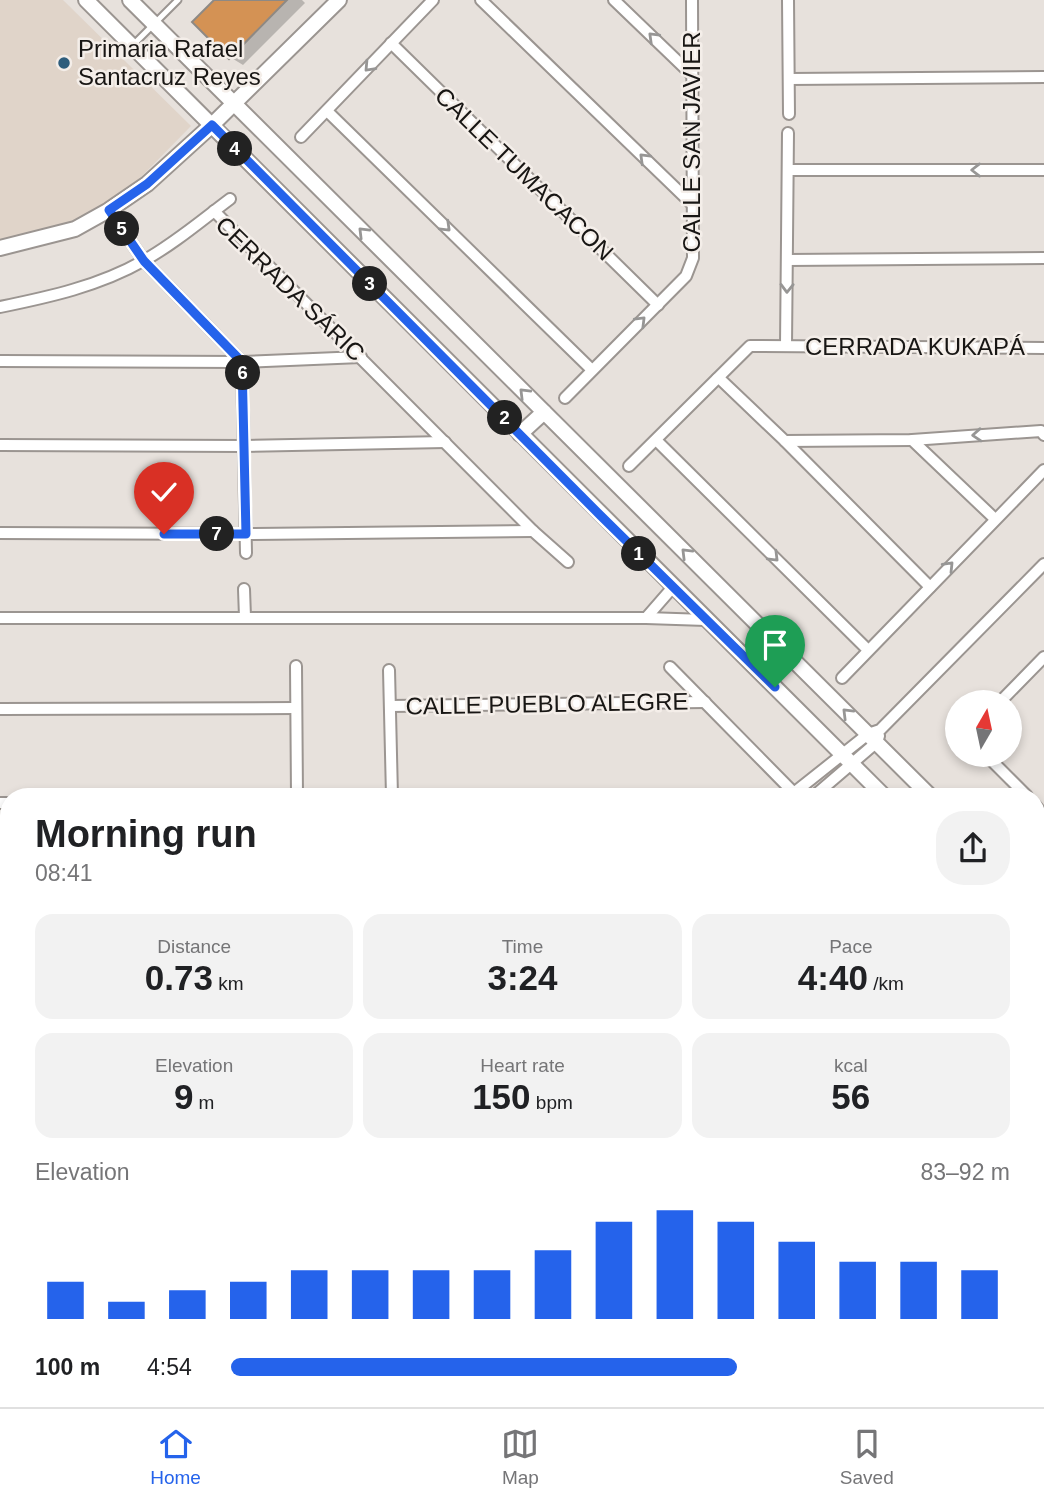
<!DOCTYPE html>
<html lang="en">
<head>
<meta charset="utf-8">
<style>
  body { margin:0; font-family:Arial,sans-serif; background:#f2f2f2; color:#202124; height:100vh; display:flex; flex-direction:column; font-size:26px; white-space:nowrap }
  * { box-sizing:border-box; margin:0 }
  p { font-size:23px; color:#757577 }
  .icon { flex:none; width:38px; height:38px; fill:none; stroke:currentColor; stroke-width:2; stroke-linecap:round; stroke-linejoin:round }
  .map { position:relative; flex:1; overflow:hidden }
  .drawer { position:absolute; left:0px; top:788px; width:1045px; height:620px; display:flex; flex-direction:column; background:#fff; border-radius:28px 28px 0 0; box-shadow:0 4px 10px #0003 }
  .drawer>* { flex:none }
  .needle { width:46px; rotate:9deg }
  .fabs { position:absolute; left:945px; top:690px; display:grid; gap:14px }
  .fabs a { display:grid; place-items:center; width:77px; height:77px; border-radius:50%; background:#fff; box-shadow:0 4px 10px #0003; font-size:35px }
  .pin { position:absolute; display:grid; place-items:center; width:60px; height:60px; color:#fff; margin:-72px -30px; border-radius:50% 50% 50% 0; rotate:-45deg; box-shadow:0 0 7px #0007 }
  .pin .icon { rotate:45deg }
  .km { position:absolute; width:35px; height:35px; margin:-18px; border-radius:50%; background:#222; color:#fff; font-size:19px; line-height:35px; text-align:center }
  .round { display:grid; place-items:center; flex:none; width:74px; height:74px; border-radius:28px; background:#f2f2f2 }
  .summary { display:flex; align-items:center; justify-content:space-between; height:119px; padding:0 35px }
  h1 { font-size:38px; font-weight:800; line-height:52px }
  .figures { display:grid; grid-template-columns:repeat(3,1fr); gap:10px; height:119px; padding:7px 35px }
  .figures div { display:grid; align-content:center; border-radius:18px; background:#f2f2f2; text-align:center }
  .figures b { font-size:35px; font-weight:800 }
  .figures small { font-size:19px; font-weight:400 }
  .figures p { font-size:19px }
  .chart { height:196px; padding:14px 35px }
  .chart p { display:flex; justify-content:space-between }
  .chart svg { width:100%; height:126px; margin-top:7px; stroke:#2563eb; stroke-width:6 }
  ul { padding:0 35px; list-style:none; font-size:23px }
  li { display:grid; grid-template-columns:112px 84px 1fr; align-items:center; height:52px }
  li i { height:18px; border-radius:9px; background:#2563eb }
  .menu { display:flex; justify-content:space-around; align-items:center; height:98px; border-top:2px solid #e0e0e0; background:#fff; font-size:19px; color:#757577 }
  .menu a { display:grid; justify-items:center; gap:4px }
  .menu .selected { color:#2563eb }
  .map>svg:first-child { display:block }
  .built { fill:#e0d4c9 }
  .shadow { fill:#0003 }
  .building { fill:#d49254; stroke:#8e8984; stroke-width:2 }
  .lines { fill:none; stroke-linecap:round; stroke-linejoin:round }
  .service-casing { stroke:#9b9591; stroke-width:9 }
  .minor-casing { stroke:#9b9591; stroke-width:14 }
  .tertiary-casing { stroke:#9b9591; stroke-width:18 }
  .service { stroke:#fff; stroke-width:5 }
  .minor { stroke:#fff; stroke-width:10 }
  .tertiary { stroke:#fff; stroke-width:14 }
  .oneway { stroke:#979695 }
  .route-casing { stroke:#fff; stroke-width:14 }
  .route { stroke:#2563eb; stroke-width:9 }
  .poi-dot { fill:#2e5d7c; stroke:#f4eee9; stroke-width:2.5 }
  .labels { text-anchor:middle; stroke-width:5; stroke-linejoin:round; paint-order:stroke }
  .poi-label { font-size:24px; fill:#181614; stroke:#f4eee9; text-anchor:start }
  .street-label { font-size:24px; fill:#181614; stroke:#f4eee9 }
</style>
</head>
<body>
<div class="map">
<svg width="1044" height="1407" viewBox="0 0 1044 1407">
  <rect width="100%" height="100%" fill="#e7e1dc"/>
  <polygon class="built" points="0,0 63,0 191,126 139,179 118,197 71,225 0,241"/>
  <polygon class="shadow" points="217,0 302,0 305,3 243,65 230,57"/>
  <polygon class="building" points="214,0 287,0 229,59 192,22"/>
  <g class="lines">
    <defs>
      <polyline id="service" points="132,46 178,0"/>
      <g id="minor">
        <polyline points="481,0 693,205"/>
        <polyline points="614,0 692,75"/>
        <polyline points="788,0 789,114"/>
        <polyline points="391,43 658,305"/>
        <polyline points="789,79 1044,77"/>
        <polyline points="327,111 592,370"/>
        <polyline points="301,137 433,0"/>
        <polyline points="788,170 1044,170"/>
        <polyline points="109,210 144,261 242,362 246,553"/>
        <polyline points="214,211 533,531 568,562"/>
        <polyline points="787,260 1044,258"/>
        <path d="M0,307C49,297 99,286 143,261C174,244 202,220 230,199"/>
        <polyline points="786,346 788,133"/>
        <polyline points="0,361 242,362 361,357"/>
        <polyline points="717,379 720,379 785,441 930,587"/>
        <polyline points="565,398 686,276 693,258 692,0"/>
        <polyline points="656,440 868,650"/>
        <polyline points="912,440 995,519"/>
        <polyline points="785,441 912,440 1041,431 1044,435"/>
        <polyline points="0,445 245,446 445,442"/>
        <polyline points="629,466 750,346 1044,348"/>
        <polyline points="0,533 246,534 533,531"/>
        <polyline points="244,589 245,617"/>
        <polyline points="0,618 646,618 706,620"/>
        <polyline points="646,618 673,587"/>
        <polyline points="296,666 297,796"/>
        <polyline points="670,667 797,796"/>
        <polyline points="389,670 392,796"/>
        <polyline points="842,678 1044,470"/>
        <polyline points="1000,702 1044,657"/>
        <polyline points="390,706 705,702"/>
        <polyline points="0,709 296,708"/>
        <polyline points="985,754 1027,796"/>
        <polyline points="790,796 868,734 880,730 1044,564"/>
        <polyline points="814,796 877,742 879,736"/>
        <polyline points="0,803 9,803"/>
        <polyline points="1036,806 1044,817"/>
        <polyline points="0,898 9,898"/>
        <polyline points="0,991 9,991"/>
        <polyline points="0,1099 9,1099"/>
        <polyline points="0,1186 9,1186"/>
        <polyline points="501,1407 502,1398"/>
        <polyline points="723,1407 723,1398"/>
        <polyline points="811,1407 811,1398"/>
        <polyline points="898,1407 898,1398"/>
      </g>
      <g id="tertiary">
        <polyline points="86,0 884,796"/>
        <polyline points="130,0 930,796"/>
        <polyline points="0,248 75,229 109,210 147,184 212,125 339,0"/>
        <polyline points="520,434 544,412"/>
        <polyline points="1036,934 1044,1012"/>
        <polyline points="1010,1407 1010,1398"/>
        <polyline points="1036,1407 1044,1072"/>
      </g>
    </defs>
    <use href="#service" class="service-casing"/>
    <use href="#minor" class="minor-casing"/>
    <use href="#tertiary" class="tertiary-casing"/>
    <use href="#service" class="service"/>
    <use href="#minor" class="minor"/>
    <use href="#tertiary" class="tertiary"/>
  </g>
  <defs><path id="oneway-chevron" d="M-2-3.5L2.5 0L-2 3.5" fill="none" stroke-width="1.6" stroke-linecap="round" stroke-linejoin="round" transform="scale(1.75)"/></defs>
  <g class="oneway">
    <use href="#oneway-chevron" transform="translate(653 37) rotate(-136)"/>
    <use href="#oneway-chevron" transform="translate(369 67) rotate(133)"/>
    <use href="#oneway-chevron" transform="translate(644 158) rotate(-136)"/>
    <use href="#oneway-chevron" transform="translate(976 170) rotate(180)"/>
    <use href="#oneway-chevron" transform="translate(446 227) rotate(44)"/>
    <use href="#oneway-chevron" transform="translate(363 232) rotate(-135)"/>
    <use href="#oneway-chevron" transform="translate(787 288) rotate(91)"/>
    <use href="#oneway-chevron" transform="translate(641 321) rotate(-45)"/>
    <use href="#oneway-chevron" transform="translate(524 393) rotate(-135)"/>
    <use href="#oneway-chevron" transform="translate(977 435) rotate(176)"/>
    <use href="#oneway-chevron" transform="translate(686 553) rotate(-135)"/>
    <use href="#oneway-chevron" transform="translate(774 557) rotate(45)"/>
    <use href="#oneway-chevron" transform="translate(949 566) rotate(-46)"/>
    <use href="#oneway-chevron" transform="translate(847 713) rotate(-135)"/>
  </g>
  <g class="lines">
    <defs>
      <polyline id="route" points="164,534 246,534 242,362 144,261 109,210 147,184 212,125 601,516 775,687"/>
    </defs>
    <use href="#route" class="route-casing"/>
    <use href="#route" class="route"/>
  </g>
  <circle class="poi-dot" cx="64" cy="63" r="7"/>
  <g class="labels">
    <g class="poi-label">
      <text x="78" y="57">Primaria Rafael<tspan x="78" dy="28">Santacruz Reyes</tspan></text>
    </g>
    <g class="street-label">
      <text transform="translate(692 142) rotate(-90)" y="8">CALLE SAN JAVIER</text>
      <text transform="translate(524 174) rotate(44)" y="8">CALLE TUMACACON</text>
      <text transform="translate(290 289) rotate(44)" y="8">CERRADA SÁRIC</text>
      <text x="915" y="355">CERRADA KUKAPÁ</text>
      <text transform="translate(547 704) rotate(-1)" y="8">CALLE PUEBLO ALEGRE</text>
    </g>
  </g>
</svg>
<div class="fabs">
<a><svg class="needle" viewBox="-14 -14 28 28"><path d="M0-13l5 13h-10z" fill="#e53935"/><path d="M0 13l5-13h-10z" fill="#757577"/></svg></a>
</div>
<div class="pin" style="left:775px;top:687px;background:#1e9e55"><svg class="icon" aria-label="arrive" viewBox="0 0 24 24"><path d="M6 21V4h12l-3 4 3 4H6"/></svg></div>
<div class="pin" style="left:164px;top:534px;background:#d93025"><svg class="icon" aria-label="check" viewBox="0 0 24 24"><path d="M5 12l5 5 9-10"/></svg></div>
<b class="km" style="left:639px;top:554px">1</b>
<b class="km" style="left:505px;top:418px">2</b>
<b class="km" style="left:370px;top:284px">3</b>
<b class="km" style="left:235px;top:149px">4</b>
<b class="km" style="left:122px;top:229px">5</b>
<b class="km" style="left:243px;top:373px">6</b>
<b class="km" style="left:217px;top:534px">7</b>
<section class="drawer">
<div class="summary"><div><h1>Morning run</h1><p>08:41</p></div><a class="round"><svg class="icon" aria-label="share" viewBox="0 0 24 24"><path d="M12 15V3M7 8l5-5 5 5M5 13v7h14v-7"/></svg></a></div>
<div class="figures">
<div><p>Distance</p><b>0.73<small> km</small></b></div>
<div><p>Time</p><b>3:24</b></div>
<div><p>Pace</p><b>4:40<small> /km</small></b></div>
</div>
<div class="figures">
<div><p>Elevation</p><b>9<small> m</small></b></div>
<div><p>Heart rate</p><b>150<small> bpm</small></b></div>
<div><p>kcal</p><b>56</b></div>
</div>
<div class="chart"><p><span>Elevation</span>83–92 m</p>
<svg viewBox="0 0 160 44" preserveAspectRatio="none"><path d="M5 44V31M15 44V38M25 44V34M35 44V31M45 44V27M55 44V27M65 44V27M75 44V27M85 44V20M95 44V10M105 44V6M115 44V10M125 44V17M135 44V24M145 44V24M155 44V27"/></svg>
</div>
<ul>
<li><b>100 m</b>4:54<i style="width:65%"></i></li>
</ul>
</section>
</div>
<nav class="menu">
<a class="selected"><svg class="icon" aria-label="home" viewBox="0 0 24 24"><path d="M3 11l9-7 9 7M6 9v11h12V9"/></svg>Home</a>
<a><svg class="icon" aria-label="map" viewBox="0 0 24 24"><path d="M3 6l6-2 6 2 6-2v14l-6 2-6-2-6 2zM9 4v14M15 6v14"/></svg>Map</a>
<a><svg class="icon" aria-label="saved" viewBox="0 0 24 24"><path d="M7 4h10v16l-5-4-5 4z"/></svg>Saved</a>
</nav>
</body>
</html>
